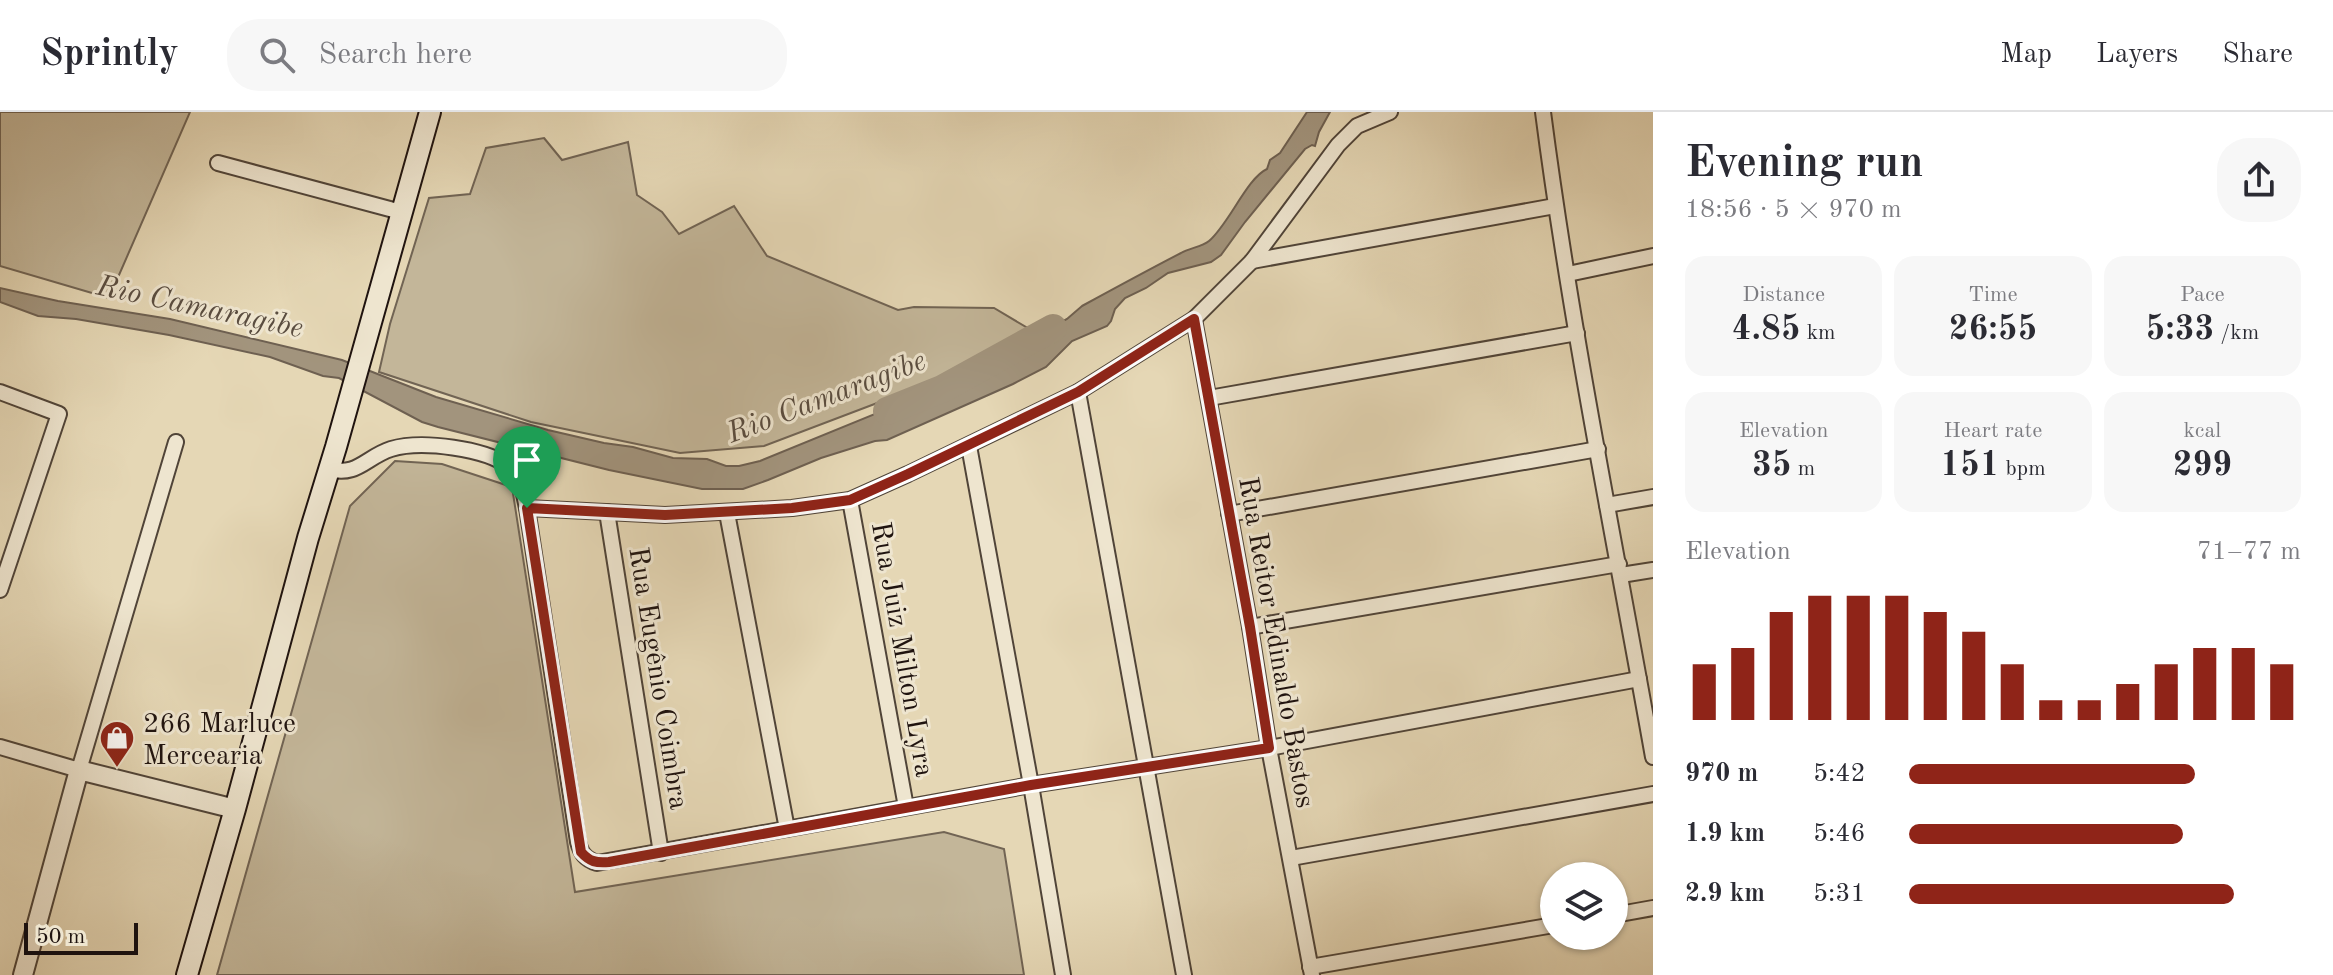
<!DOCTYPE html>
<html lang="en">
<head>
<meta charset="utf-8">
<style>
  body { margin:0; font-family:"Old Standard TT",serif; background:#f7f7f7; color:#2b2b33; height:100vh; display:flex; flex-direction:column; font-size:30px; white-space:nowrap }
  * { box-sizing:border-box; margin:0 }
  p { font-size:26px; color:#7c7c81 }
  .icon { flex:none; width:44px; height:44px; fill:none; stroke:currentColor; stroke-width:2; stroke-linecap:round; stroke-linejoin:round }
  .map { position:relative; flex:1; overflow:hidden }
  .sheet { display:flex; flex-direction:column; background:#fff; width:680px }
  .sheet>* { flex:none }
  .buttons { position:absolute; left:1540px; top:750px; display:grid; gap:16px }
  .buttons a { display:grid; place-items:center; width:88px; height:88px; border-radius:50%; background:#fff; box-shadow:0 2px 6px #0004; font-size:40px }
  .scale { position:absolute; left:24px; bottom:20px; width:114px; box-sizing:border-box; padding-left:8px; border:4px solid #1f130f; border-top:0; font-size:22px; line-height:28px; white-space:nowrap; color:#1f130f; -webkit-text-stroke:6px #eee5cf; paint-order:stroke }
  .pin { position:absolute; display:grid; place-items:center; width:68px; height:68px; color:#fff; margin:-82px -34px; border-radius:50% 50% 50% 0; rotate:-45deg; box-shadow:0 0 8px #0007 }
  .pin .icon { rotate:45deg }
  .round { display:grid; place-items:center; flex:none; width:84px; height:84px; border-radius:32px; background:#f7f7f7 }
  .head { display:flex; align-items:center; justify-content:space-between; height:136px; padding:0 32px }
  h1 { font-size:44px; font-weight:800; line-height:60px }
  .metrics { display:grid; grid-template-columns:repeat(3,1fr); gap:12px; height:136px; padding:8px 32px }
  .metrics div { display:grid; align-content:center; border-radius:20px; background:#f7f7f7; text-align:center }
  .metrics b { font-size:34px; font-weight:800 }
  .metrics small { font-size:22px; font-weight:400 }
  .metrics p { font-size:22px }
  .chart { height:224px; padding:16px 32px }
  .chart p { display:flex; justify-content:space-between }
  .chart svg { width:100%; height:144px; margin-top:8px; stroke:#8f2418; stroke-width:6 }
  ul { padding:0 32px; list-style:none; font-size:26px }
  li { display:grid; grid-template-columns:128px 96px 1fr; align-items:center; height:60px }
  li i { height:20px; border-radius:10px; background:#8f2418 }
  header { display:flex; align-items:center; gap:48px; box-sizing:border-box; height:112px; padding:0 40px; background:#fff; border-bottom:2px solid #e1e1e2 }
  header strong { font-size:38px }
  nav { display:flex; gap:44px; margin-inline-start:auto; font-size:28px }
  .search { width:560px; height:72px; background:#f7f7f7; display:flex; align-items:center; gap:20px; box-sizing:border-box; padding:0 28px; border-radius:32px; color:#7c7c81; font-size:30px }
  main { display:flex; flex:1; min-height:0 }
  .map>svg:first-child { display:block }
  .green { fill:#c3b699; stroke:#716454; stroke-width:2 }
  .water { fill:#a2947d; stroke:#6e6051; stroke-width:2 }
  .lines { fill:none; stroke-linecap:round; stroke-linejoin:round }
  .river { stroke:#a2947d; stroke-width:28 }
  .minor-casing { stroke:#504438; stroke-width:18 }
  .tertiary-casing { stroke:#504438; stroke-width:22 }
  .secondary-casing { stroke:#1f130f; stroke-width:24 }
  .minor { stroke:#eee5cf; stroke-width:14 }
  .tertiary { stroke:#eee5cf; stroke-width:18 }
  .secondary { stroke:#eee5cf; stroke-width:20 }
  .route-casing { stroke:#fff; stroke-width:16 }
  .route { stroke:#8f2418; stroke-width:10 }
  .labels { text-anchor:middle; stroke-width:6; stroke-linejoin:round; paint-order:stroke }
  .street-label { font-size:28px; fill:#1f130f; stroke:#eee5cf }
  .poi-label { font-size:28px; fill:#1f130f; stroke:#eee5cf; text-anchor:start }
  .water-label { font-size:30px; font-style:italic; fill:#5a4d40; stroke:#eee5cf }
</style>
</head>
<body>
<header>
<strong>Sprintly</strong>
<div class="search"><svg class="icon" aria-label="search" viewBox="0 0 24 24"><circle cx="10" cy="10" r="6"/><path d="M15 15l6 6"/></svg>Search here</div>
<nav><a>Map</a><a>Layers</a><a>Share</a></nav>
</header>
<main>
<div class="map">
<svg width="1653" height="863" viewBox="0 0 1653 863">
  <rect width="100%" height="100%" fill="#e5d7b5"/>
  <filter id="stains"><feTurbulence type="fractalNoise" baseFrequency=".0025" numOctaves="4"/><feColorMatrix values="0 0 0 0 .2 0 0 0 0 .09 0 0 0 0 .02 0 0 0 .5 -.17"/></filter>
  <radialGradient id="worn" r=".72"><stop offset=".6" stop-color="#630" stop-opacity="0"/><stop offset="1" stop-color="#630" stop-opacity=".3"/></radialGradient>
  <g class="green">
    <polygon points="0,0 190,0 109,186 0,154"/>
    <polygon points="544,26 562,48 628,30 637,83 662,100 679,122 734,94 767,144 898,198 914,195 994,196 1031,218 965,254 893,285 764,334 680,341 531,310 379,260 390,212 429,86 470,82 486,36"/>
    <polygon points="395,349 442,352 512,375 575,780 944,720 1004,737 1024,863 217,863 350,394"/>
  </g>
  <path class="water" d="M1307,0H1330L1319,20L1315,34L1312,33L1305,37L1245,110L1221,143L1211,150L1168,161L1146,176L1125,186L1115,197L1111,209L1107,214L1072,229L1046,255L1013,272L887,328L875,329L821,346L768,368L743,377H702L609,358L438,315L422,310L339,266L323,264L270,245L169,223L76,207L38,204L0,190V176L58,189L170,207L342,248L436,285L548,318L604,331L633,335L673,346L707,347L726,354H739L760,349L880,300L890,292L900,288L926,286L971,274L993,260L1006,254L1023,238L1021,232L1067,207L1082,194C1115,176 1148,158 1181,141C1189,136 1202,135 1209,129C1229,112 1247,66 1267,57L1270,48L1280,41Z"/>
  <g class="lines">
    <polyline class="river" points="887,299 942,277 1053,216"/>
    <defs>
      <g id="minor">
        <path d="M1543,0C1571,216 1615,431 1653,645"/>
        <polyline points="218,51 401,100"/>
        <polyline points="1252,149 1555,94"/>
        <polyline points="1568,162 1653,144"/>
        <polyline points="1194,207 1250,515 1269,636 1312,863"/>
        <polyline points="0,280 59,302 0,478"/>
        <polyline points="1078,280 1184,863"/>
        <polyline points="1209,286 1577,221"/>
        <polyline points="969,334 1031,673 1063,863"/>
        <path d="M329,357C357,365 366,345 391,337C421,328 487,336 511,356C522,366 524,383 527,396L578,730C581,741 585,747 597,751L1031,673L1269,636L1639,567"/>
        <polyline points="850,388 906,695"/>
        <polyline points="1607,393 1653,385"/>
        <polyline points="527,396 665,403 792,396 850,388 908,362 1078,280 1194,207 1252,149 1338,33 1357,14 1390,0"/>
        <polyline points="607,400 661,741"/>
        <polyline points="727,401 787,717"/>
        <polyline points="1229,402 1598,337"/>
        <polyline points="1621,463 1653,458"/>
        <polyline points="1250,515 1619,452"/>
        <polyline points="0,635 79,658 176,330"/>
        <polyline points="1291,746 1653,682"/>
        <polyline points="1614,803 1653,796"/>
        <polyline points="1310,855 1554,813"/>
      </g>
      <polyline id="tertiary" points="23,863 79,658 235,697"/>
      <polyline id="secondary" points="187,863 235,697 308,426 336,335 430,0"/>
    </defs>
    <use href="#minor" class="minor-casing"/>
    <use href="#tertiary" class="tertiary-casing"/>
    <use href="#secondary" class="secondary-casing"/>
    <use href="#minor" class="minor"/>
    <use href="#tertiary" class="tertiary"/>
    <use href="#secondary" class="secondary"/>
  </g>
  <g class="lines">
    <defs>
      <path id="route" d="M1194,207L1250,515L1269,636L1031,673L609,750C596,751 590,750 581,740L527,396L665,403L792,396L850,388L908,362L1078,280Z"/>
    </defs>
    <use href="#route" class="route-casing"/>
    <use href="#route" class="route"/>
  </g>
  <defs>
    <symbol id="shop-pin" viewBox="-11 -11 22 30"><path d="M0 17L-7.5 6A9.5 9.5 0 1 1 7.5 6Z" fill="#8f2418" stroke="#eee5cf"/><path d="M-5-2.5h2.3a2.7 3.5 0 0 1 5.4 0H5L5.5 6h-11ZM-1.5-2.5h3a1.5 2.3 0 0 0-3 0Z" fill="#fff"/></symbol>
  </defs>
  <g fill-rule="evenodd">
    <use href="#shop-pin" x="97" y="606" width="40" height="54"/>
  </g>
  <g class="labels">
    <g class="street-label">
      <text transform="translate(1278 530) rotate(80)" y="10">Rua Reitor Edinaldo Bastos</text>
      <text transform="translate(904 537) rotate(80)" y="10">Rua Juiz Milton Lyra</text>
      <text transform="translate(660 566) rotate(81)" y="10">Rua Eugênio Coimbra</text>
    </g>
    <g class="poi-label">
      <text x="143" y="620">266 Marluce<tspan x="143" dy="32">Mercearia</tspan></text>
    </g>
    <g class="water-label">
      <text transform="translate(200 194) rotate(12)" y="10">Rio Camaragibe</text>
      <text transform="translate(826 284) rotate(-21)" y="10">Rio Camaragibe</text>
    </g>
  </g>
  <rect width="100%" height="100%" filter="url(#stains)"/>
  <rect width="100%" height="100%" fill="url(#worn)"/>
</svg>
<div class="buttons">
<a><svg class="icon" aria-label="layers" viewBox="0 0 24 24"><path d="M12 4l9 5-9 5-9-5zM3 14l9 5 9-5"/></svg></a>
</div>
<div class="scale">50 m</div>
<div class="pin" style="left:527px;top:396px;background:#1e9e55"><svg class="icon" aria-label="arrive" viewBox="0 0 24 24"><path d="M6 21V4h12l-3 4 3 4H6"/></svg></div>
</div>
<section class="sheet">
<div class="head"><div><h1>Evening run</h1><p>18:56 · 5 × 970 m</p></div><a class="round"><svg class="icon" aria-label="share" viewBox="0 0 24 24"><path d="M12 15V3M7 8l5-5 5 5M5 13v7h14v-7"/></svg></a></div>
<div class="metrics">
<div><p>Distance</p><b>4.85<small> km</small></b></div>
<div><p>Time</p><b>26:55</b></div>
<div><p>Pace</p><b>5:33<small> /km</small></b></div>
</div>
<div class="metrics">
<div><p>Elevation</p><b>35<small> m</small></b></div>
<div><p>Heart rate</p><b>151<small> bpm</small></b></div>
<div><p>kcal</p><b>299</b></div>
</div>
<div class="chart"><p><span>Elevation</span>71–77 m</p>
<svg viewBox="0 0 160 44" preserveAspectRatio="none"><path d="M5 44V27M15 44V22M25 44V11M35 44V6M45 44V6M55 44V6M65 44V11M75 44V17M85 44V27M95 44V38M105 44V38M115 44V33M125 44V27M135 44V22M145 44V22M155 44V27"/></svg>
</div>
<ul>
<li><b>970 m</b>5:42<i style="width:73%"></i></li>
<li><b>1.9 km</b>5:46<i style="width:70%"></i></li>
<li><b>2.9 km</b>5:31<i style="width:83%"></i></li>
</ul>
</section>
</main>
</body>
</html>
